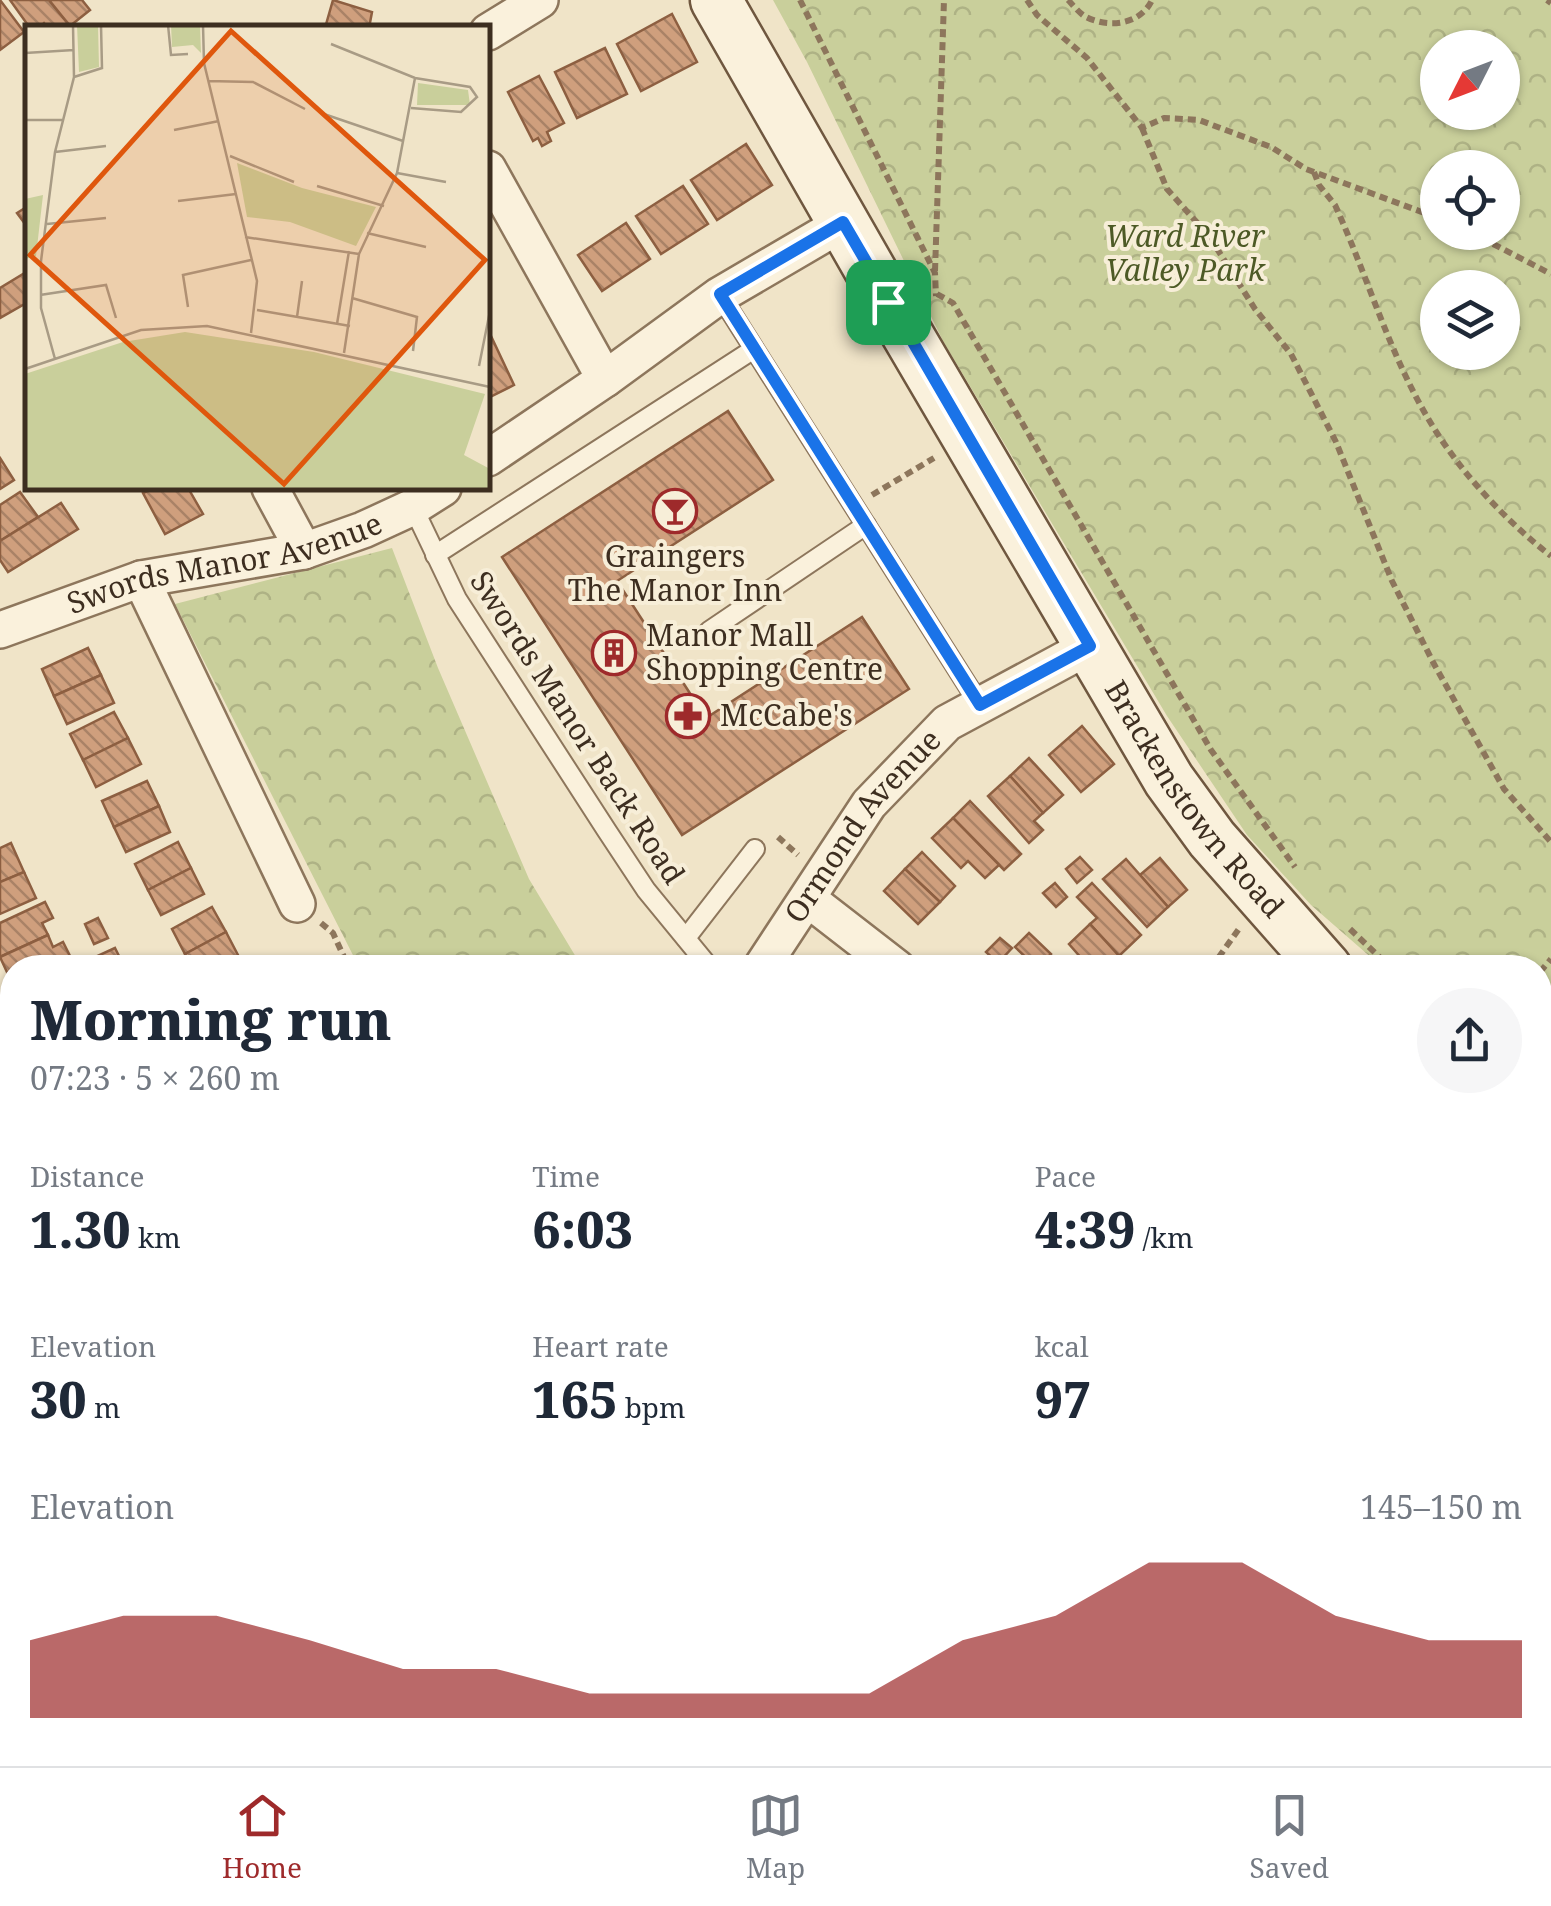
<!DOCTYPE html>
<html lang="en">
<head>
<meta charset="utf-8">
<style>
  body { margin:0; font-family:"Noto Serif",serif; background:#f6f6f7; color:#1f2937; height:100vh; display:flex; flex-direction:column; font-size:38px; white-space:nowrap }
  * { box-sizing:border-box; margin:0 }
  p { font-size:32px; color:#747a83 }
  .icon { flex:none; width:55px; height:55px; fill:none; stroke:currentColor; stroke-width:2; stroke-linecap:round; stroke-linejoin:round }
  .map { position:relative; flex:1; overflow:hidden }
  .sheet { position:absolute; left:0px; top:955px; width:1552px; height:812px; display:flex; flex-direction:column; background:#fff; border-radius:40px 40px 0 0; box-shadow:0 2px 8px #0004 }
  .sheet>* { flex:none }
  .needle { width:65px; rotate:228deg }
  .controls { position:absolute; left:1420px; top:30px; display:grid; gap:20px }
  .controls a { display:grid; place-items:center; width:100px; height:100px; border-radius:50%; background:#fff; box-shadow:0 2px 8px #0004; font-size:50px }
  .pin { position:absolute; display:grid; place-items:center; width:85px; height:85px; color:#fff; margin:-42px; border-radius:20px; box-shadow:0 5px 15px #0006 }
  .round { display:grid; place-items:center; flex:none; width:105px; height:105px; border-radius:52px; background:#f6f6f7 }
  .headline { display:flex; align-items:center; justify-content:space-between; height:170px; padding:0 30px }
  h1 { font-size:55px; font-weight:800; line-height:75px }
  .stats { display:grid; grid-template-columns:repeat(3,1fr); gap:15px; height:170px; padding:10px 30px }
  .stats div { display:grid; align-content:center }
  .stats b { font-size:50px; font-weight:800 }
  .stats small { font-size:28px; font-weight:400 }
  .stats p { font-size:28px }
  .chart { height:280px; padding:20px 30px }
  .chart p { display:flex; justify-content:space-between }
  .chart svg { width:100%; height:180px; margin-top:10px; fill:#9e2a2b; opacity:.7 }
  .menu { display:flex; justify-content:space-around; align-items:center; height:140px; border-top:2px solid #e0e1e3; background:#fff; font-size:28px; color:#747a83 }
  .menu a { display:grid; justify-items:center; gap:5px }
  .menu .selected { color:#9e2a2b }
  .map>svg:first-child { display:block }
  .park { fill:url(#park-crowns); fill-rule:evenodd }
  .building { fill:url(#building-back-hatch); stroke:#8d5f41; stroke-width:2.5 }
  .lines { fill:none; stroke-linecap:round; stroke-linejoin:round }
  .lane-casing { stroke:#8d765c; stroke-width:22 }
  .street-casing { stroke:#8d765c; stroke-width:40 }
  .secondary-casing { stroke:#6f573f; stroke-width:55 }
  .path { stroke:#8d765c; stroke-width:6; stroke-dasharray:8 5; stroke-linecap:butt }
  .lane { stroke:#faf1dc; stroke-width:18 }
  .street { stroke:#faf1dc; stroke-width:35 }
  .secondary { stroke:#faf1dc; stroke-width:50 }
  .route-casing { stroke:#fff; stroke-width:20 }
  .route { stroke:#1a73e8; stroke-width:12 }
  .labels { text-anchor:middle; stroke-width:8; stroke-linejoin:round; paint-order:stroke }
  .park-label { font-size:30px; font-style:italic; fill:#4d5a26; stroke:#f7eed8 }
  .poi-label { font-size:30px; fill:#3d2e20; stroke:#f7eed8; text-anchor:start }
  .street-label { font-size:30px; fill:#3d2e20; stroke:#f7eed8 }
  .inset-road { fill:none; stroke:#a89b85; stroke-width:2.5 }
  .view { fill:#df570d; fill-opacity:0.15; stroke:#df570d; stroke-width:5 }
  .inset-edge { fill:none; stroke:#3d2e20; stroke-width:5 }
</style>
</head>
<body>
<div class="map">
<svg width="1551" height="1766" viewBox="0 0 1551 1766">
  <defs>
    <pattern id="park-crowns" width="20" height="18" patternUnits="userSpaceOnUse" patternTransform="scale(2.5)"><rect width="20" height="18" fill="#c9cf9b"/><path d="M2 6a3 3 0 1 1 6 0M12 15a3 3 0 1 1 6 0" fill="none" stroke="#aeb285"/></pattern>
    <pattern id="building-back-hatch" width="6" height="6" patternUnits="userSpaceOnUse" patternTransform="scale(2.5)"><rect width="6" height="6" fill="#cf9f7d"/><path d="M-1 5l2 2M0 0l6 6M5-1l2 2" fill="none" stroke="#a98266"/></pattern>
  </defs>
  <rect width="100%" height="100%" fill="#f0e4c8"/>
  <g class="park">
    <path d="M773,0H1551V1095L1540,1086V968L1382,967L1311,905L1247,835L1167,716L943,341L807,62ZM1438,48H1502V112H1438ZM1438,168H1502V232H1438ZM1438,288H1502V352H1438Z"/>
    <polygon points="392,548 438,668 529,879 582,967 359,967 175,604"/>
    <polygon points="1540,1740 1551,1748 1551,1766 1492,1766 1508,1755 1540,1755"/>
  </g>
  <g class="building">
    <polygon points="0,0 24,32 0,50"/>
    <polygon points="10,0 49,0 70,26 48,28 44,23 39,28 30,28"/>
    <polygon points="49,0 82,0 90,10 70,26"/>
    <polygon points="333,0 372,12 369,28 325,28"/>
    <polygon points="672,14 697,62 641,91 617,44"/>
    <polygon points="605,48 627,94 577,118 555,72"/>
    <polygon points="539,76 564,123 547,132 551,141 542,146 538,138 533,141 508,92"/>
    <polygon points="746,144 772,185 717,220 691,180"/>
    <polygon points="683,186 708,224 661,254 636,216"/>
    <polygon points="28,206 28,228 17,213"/>
    <polygon points="626,223 650,259 602,291 578,255"/>
    <polygon points="28,271 28,302 0,318 0,288"/>
    <polygon points="491,336 514,385 488,398 488,338"/>
    <polygon points="728,411 773,480 617,581 706,718 862,617 909,689 682,835 502,557"/>
    <polygon points="0,458 14,480 0,489"/>
    <polygon points="154,488 188,488 203,514 165,534 143,493"/>
    <polygon points="20,492 38,517 0,541 0,505"/>
    <polygon points="61,503 78,529 8,572 0,560 0,541"/>
    <polygon points="88,648 101,675 54,696 42,669"/>
    <polygon points="101,675 114,703 67,724 54,696"/>
    <polygon points="114,712 128,738 83,760 70,734"/>
    <polygon points="1082,726 1114,764 1081,792 1049,755"/>
    <polygon points="128,738 141,764 96,787 83,760"/>
    <polygon points="1029,758 1063,795 1043,813 1010,776"/>
    <polygon points="1010,776 1043,813 1034,821 1043,830 1029,843 988,796"/>
    <polygon points="147,781 159,806 114,827 102,801"/>
    <polygon points="970,801 1021,854 1004,870 953,818"/>
    <polygon points="159,806 170,832 126,852 114,827"/>
    <polygon points="953,818 999,865 985,878 968,861 961,868 932,838"/>
    <polygon points="178,842 191,868 148,890 135,864"/>
    <polygon points="11,843 24,872 0,882 0,848"/>
    <polygon points="922,852 955,886 940,902 905,869"/>
    <polygon points="1080,857 1092,870 1077,883 1066,869"/>
    <polygon points="1160,858 1187,890 1168,907 1140,875"/>
    <polygon points="1126,859 1168,907 1147,927 1103,879"/>
    <polygon points="191,868 204,894 161,915 148,890"/>
    <polygon points="905,869 940,902 918,924 884,891"/>
    <polygon points="24,872 36,898 0,914 0,882"/>
    <polygon points="1055,883 1067,897 1056,907 1043,893"/>
    <polygon points="1092,883 1141,935 1119,956 1090,924 1097,918 1077,897"/>
    <polygon points="45,902 53,918 42,923 48,935 0,957 0,923"/>
    <polygon points="212,907 226,932 185,954 172,929"/>
    <polygon points="98,918 108,938 94,944 85,924"/>
    <polygon points="1090,924 1119,956 1106,968 1090,968 1069,944"/>
    <polygon points="226,932 239,957 220,968 193,968 185,954"/>
    <polygon points="1029,933 1051,954 1037,968 1015,947"/>
    <polygon points="48,935 53,947 63,942 70,956 46,968 12,968 12,983 0,957"/>
    <polygon points="1000,938 1012,948 998,963 986,952"/>
    <polygon points="115,948 125,968 100,968 95,957"/>
    <polygon points="1541,1281 1551,1289 1551,1323 1540,1315"/>
    <polygon points="0,1310 6,1339 0,1340"/>
    <polygon points="1540,1315 1551,1323 1551,1339 1543,1351 1540,1349"/>
    <polygon points="6,1339 12,1369 0,1371 0,1340"/>
    <polygon points="12,1381 12,1411 0,1413 0,1383"/>
    <polygon points="12,1411 12,1440 0,1442 0,1413"/>
    <polygon points="1551,1429 1551,1459 1540,1452 1540,1445"/>
    <polygon points="12,1449 12,1475 0,1479 0,1453"/>
    <polygon points="12,1475 12,1506 0,1510 0,1479"/>
    <polygon points="12,1515 12,1554 1,1559 0,1520"/>
    <polygon points="12,1554 12,1584 1,1559"/>
    <polygon points="1540,1577 1551,1587 1551,1626 1540,1637"/>
    <polygon points="12,1600 12,1612 3,1618 0,1608"/>
    <polygon points="17,1755 20,1755 30,1766 5,1766"/>
    <polygon points="49,1755 88,1755 98,1766 60,1766"/>
    <polygon points="88,1755 111,1755 99,1766"/>
    <polygon points="275,1755 304,1755 310,1761 306,1766 265,1766"/>
    <polygon points="316,1755 331,1755 336,1759 332,1763 335,1766 306,1766"/>
    <polygon points="504,1755 531,1755 524,1766"/>
    <polygon points="561,1755 591,1755 594,1766 554,1766 563,1764"/>
    <polygon points="591,1755 634,1755 637,1766 594,1766"/>
    <polygon points="771,1755 804,1755 815,1766 772,1766 765,1760"/>
    <rect x="840" y="1755" width="33" height="11"/>
    <polygon points="873,1755 901,1755 900,1766 873,1766"/>
    <polygon points="932,1755 952,1755 963,1766 922,1766"/>
    <polygon points="1120,1755 1143,1755 1135,1766"/>
    <polygon points="1158,1755 1188,1755 1180,1766 1149,1766"/>
    <polygon points="1188,1755 1206,1755 1222,1766 1180,1766"/>
  </g>
  <g class="lines">
    <defs>
      <g id="lane">
        <polyline points="720,295 980,705"/>
        <polyline points="413,507 457,599 607,831 646,890 710,968"/>
        <polyline points="435,555 754,349"/>
        <polyline points="709,631 866,525"/>
        <polyline points="686,938 755,849"/>
      </g>
      <g id="street">
        <polyline points="488,32 540,0"/>
        <polyline points="488,169 605,379"/>
        <polyline points="488,458 605,379 720,295 843,223"/>
        <polyline points="270,488 304,551"/>
        <polyline points="141,579 297,904"/>
        <path id="s1" d="M0,630L141,579L304,551L363,530L413,507L443,488"/>
        <polyline points="808,899 897,968"/>
        <path id="s2" d="M761,968L869,804L947,723L1090,646"/>
        <polyline points="0,1131 2,1135"/>
        <polyline points="1540,1494 1551,1502"/>
        <polyline points="1540,1694 1551,1685"/>
        <polyline points="1320,1755 1332,1766"/>
        <polyline points="207,1766 215,1755"/>
        <polyline points="1434,1766 1450,1755"/>
      </g>
      <g id="secondary">
        <path id="s3" d="M716,0L896,315L1169,780L1212,839L1326,968"/>
        <polyline points="1540,1135 1551,1142"/>
      </g>
    </defs>
    <use href="#lane" class="lane-casing"/>
    <use href="#street" class="street-casing"/>
    <use href="#secondary" class="secondary-casing"/>
    <g class="path">
      <polyline points="800,0 935,273 936,296"/>
      <polyline points="1027,0 1037,15 1087,58 1142,128 1164,118 1199,120 1271,147 1306,169 1438,218"/>
      <path d="M1068,0C1073,5 1080,14 1086,17C1110,29 1141,24 1152,0"/>
      <polyline points="1547,0 1551,3"/>
      <polyline points="1142,128 1167,189 1209,236 1255,309 1291,354 1336,442 1392,581 1434,664 1504,789 1551,842"/>
      <path d="M1314,172L1319,185L1335,205C1368,277 1390,357 1432,425C1462,474 1506,521 1551,556"/>
      <polyline points="1470,232 1551,274"/>
      <polyline points="935,271 944,0"/>
      <polyline points="937,294 953,303 1211,750 1295,867"/>
      <polyline points="872,495 934,458"/>
      <polyline points="778,837 798,855"/>
      <polyline points="321,923 333,933 349,968"/>
      <polyline points="1350,929 1391,968"/>
      <polyline points="1211,968 1241,926"/>
      <polyline points="1540,972 1551,959"/>
      <polyline points="1540,1060 1551,1068"/>
    </g>
    <use href="#lane" class="lane"/>
    <use href="#street" class="street"/>
    <use href="#secondary" class="secondary"/>
  </g>
  <g class="lines">
    <defs>
      <polygon id="route" points="843,222 1090,646 980,705 720,294"/>
    </defs>
    <use href="#route" class="route-casing"/>
    <use href="#route" class="route"/>
  </g>
  <defs>
    <symbol id="bar-ring" viewBox="-11 -11 22 22"><circle r="9.5" fill="#f7eed8" stroke="#9e2a2b" stroke-width="1.5"/><path d="M-6-5H6L.8 .8V4.5H3.5V6h-7V4.5H-.8V.8Z" fill="#9e2a2b"/></symbol>
    <symbol id="building-ring" viewBox="-11 -11 22 22"><circle r="9.5" fill="#f7eed8" stroke="#9e2a2b" stroke-width="1.5"/><path d="M-4-6H4V6H1V3H-1V6H-4ZM-2.5-4.3h1.7v1.8h-1.7ZM.8-4.3h1.7v1.8H.8ZM-2.5-1h1.7V.8h-1.7ZM.8-1h1.7V.8H.8Z" fill="#9e2a2b"/></symbol>
    <symbol id="pharmacy-ring" viewBox="-11 -11 22 22"><circle r="9.5" fill="#f7eed8" stroke="#9e2a2b" stroke-width="1.5"/><path d="M-2-6h4v4h4v4h-4v4h-4v-4h-4v-4h4Z" fill="#9e2a2b"/></symbol>
  </defs>
  <g fill-rule="evenodd">
    <use href="#bar-ring" x="650" y="486" width="50" height="50"/>
    <use href="#building-ring" x="589" y="628" width="50" height="50"/>
    <use href="#pharmacy-ring" x="663" y="691" width="50" height="50"/>
  </g>
  <g class="labels">
    <g class="park-label">
      <text x="1185" y="247">Ward River<tspan x="1185" dy="34">Valley Park</tspan></text>
    </g>
    <g class="poi-label">
      <text x="675" y="567" text-anchor="middle">Graingers<tspan x="675" dy="34">The Manor Inn</tspan></text>
      <text x="646" y="646">Manor Mall<tspan x="646" dy="34">Shopping Centre</tspan></text>
      <text x="720" y="726">McCabe's</text>
    </g>
    <g class="street-label">
      <text dy="10" stroke="none"><textPath href="#s1" startOffset="235">Swords Manor Avenue</textPath></text>
      <text transform="translate(577 728) rotate(57)" y="10">Swords Manor Back Road</text>
      <text dy="10" stroke="none"><textPath href="#s3" startOffset="932">Brackenstown Road</textPath></text>
      <text dy="10" stroke="none"><textPath href="#s2" startOffset="175">Ormond Avenue</textPath></text>
    </g>
  </g>
  <g transform="translate(25 25)">
    <rect width="465" height="465" fill="#f0e4c8"/>
    <path d="M52,0H73L74,42L54,47ZM146,0H175L176,28L168,20L147,22ZM393,58L443,65L445,80H392ZM212,138L277,163L351,182L331,221L265,197L222,192ZM18,170L11,231L0,234V174ZM160,307L289,327L460,369L439,430L465,444V465H0V349L98,317Z" fill="#c9cf9b"/>
    <path class="inset-road" d="M143,0L146,30L163,29M178,0L179,38L232,256L226,308M306,19L390,53L445,62L452,72L436,87L386,83M0,28L49,25M49,52L77,43L76,0M183,56L228,57L280,84M296,88L378,116M0,95H37M149,105L194,96M30,127L81,121M205,131L269,157M372,148L421,157M292,161L359,181M153,176L211,169M22,199L81,193M342,208L401,222M220,212L334,229M15,270L81,260L91,293M327,273L392,292L388,326M163,282L158,250L226,235M232,285L325,301M272,292L277,256M312,299L324,226M319,328L334,229L372,148L390,53M30,334L16,283V236L30,127L49,52L48,0M454,341L465,286M0,344L116,305L182,301L465,362"/>
    <path class="view" d="M206,6L460,235L259,459L5,230Z"/>
    <rect width="465" height="465" class="inset-edge"/>
  </g>
</svg>
<div class="controls">
<a><svg class="needle" viewBox="-14 -14 28 28"><path d="M0-13l5 13h-10z" fill="#e53935"/><path d="M0 13l5-13h-10z" fill="#747a83"/></svg></a>
<a><svg class="icon" aria-label="locate" viewBox="0 0 24 24"><circle cx="12" cy="12" r="6"/><path d="M12 2v4M12 18v4M2 12h4M18 12h4"/></svg></a>
<a><svg class="icon" aria-label="layers" viewBox="0 0 24 24"><path d="M12 4l9 5-9 5-9-5zM3 14l9 5 9-5"/></svg></a>
</div>
<div class="pin" style="left:888px;top:302px;background:#1e9e55"><svg class="icon" aria-label="arrive" viewBox="0 0 24 24"><path d="M6 21V4h12l-3 4 3 4H6"/></svg></div>
<section class="sheet">
<div class="headline"><div><h1>Morning run</h1><p>07:23 · 5 × 260 m</p></div><a class="round"><svg class="icon" aria-label="share" viewBox="0 0 24 24"><path d="M12 15V3M7 8l5-5 5 5M5 13v7h14v-7"/></svg></a></div>
<div class="stats">
<div><p>Distance</p><b>1.30<small> km</small></b></div>
<div><p>Time</p><b>6:03</b></div>
<div><p>Pace</p><b>4:39<small> /km</small></b></div>
</div>
<div class="stats">
<div><p>Elevation</p><b>30<small> m</small></b></div>
<div><p>Heart rate</p><b>165<small> bpm</small></b></div>
<div><p>kcal</p><b>97</b></div>
</div>
<div class="chart"><p><span>Elevation</span>145–150 m</p>
<svg viewBox="0 0 160 44" preserveAspectRatio="none"><path d="M0 44V25L10 19L20 19L30 25L40 32L50 32L60 38L70 38L80 38L90 38L100 25L110 19L120 6L130 6L140 19L150 25L160 25V44z"/></svg>
</div>
</section>
</div>
<nav class="menu">
<a class="selected"><svg class="icon" aria-label="home" viewBox="0 0 24 24"><path d="M3 11l9-7 9 7M6 9v11h12V9"/></svg>Home</a>
<a><svg class="icon" aria-label="map" viewBox="0 0 24 24"><path d="M3 6l6-2 6 2 6-2v14l-6 2-6-2-6 2zM9 4v14M15 6v14"/></svg>Map</a>
<a><svg class="icon" aria-label="saved" viewBox="0 0 24 24"><path d="M7 4h10v16l-5-4-5 4z"/></svg>Saved</a>
</nav>
</body>
</html>
